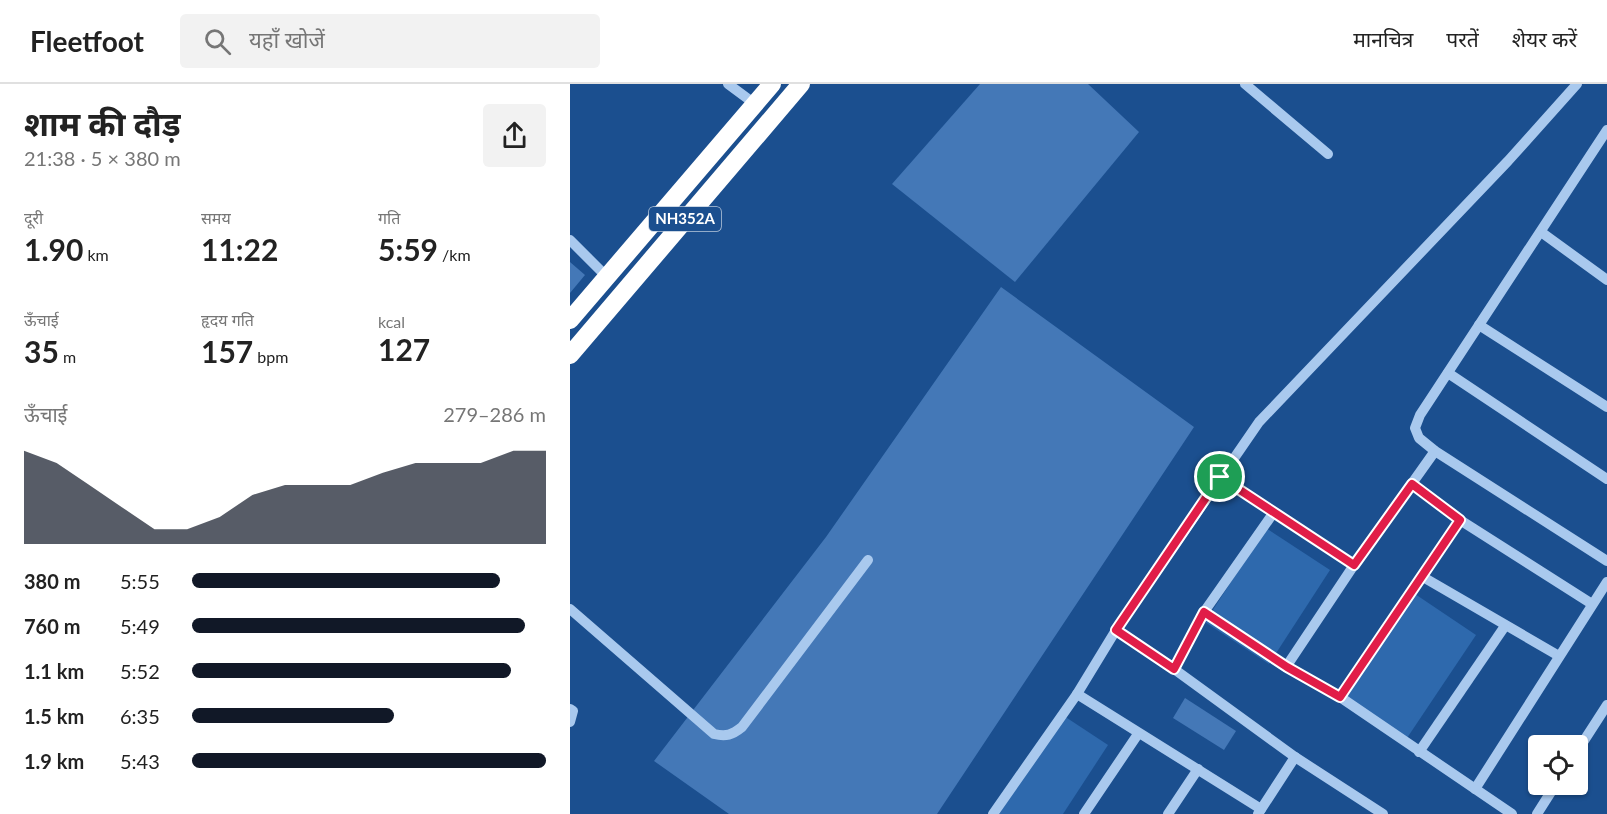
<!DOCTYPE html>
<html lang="hi">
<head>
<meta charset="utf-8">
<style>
  body { margin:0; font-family:Lato,"Noto Sans Devanagari",sans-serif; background:#f2f2f2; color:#222; height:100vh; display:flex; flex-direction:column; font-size:22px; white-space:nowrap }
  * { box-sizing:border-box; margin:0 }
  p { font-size:20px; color:#767676 }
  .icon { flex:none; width:33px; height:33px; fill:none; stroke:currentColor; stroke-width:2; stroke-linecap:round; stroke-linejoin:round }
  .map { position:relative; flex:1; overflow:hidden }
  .drawer { display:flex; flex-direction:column; background:#fff; width:570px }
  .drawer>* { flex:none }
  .fabs { position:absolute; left:958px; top:651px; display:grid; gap:12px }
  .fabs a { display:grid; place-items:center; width:60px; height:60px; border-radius:6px; background:#fff; box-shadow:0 2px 4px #0004; font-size:30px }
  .pin { position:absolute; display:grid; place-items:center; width:51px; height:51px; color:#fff; margin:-26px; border:3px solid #fff; border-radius:50%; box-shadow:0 2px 6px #0007 }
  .round { display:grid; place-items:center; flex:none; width:63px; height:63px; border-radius:6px; background:#f2f2f2 }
  .head { display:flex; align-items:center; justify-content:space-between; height:102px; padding:0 24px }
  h1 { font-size:33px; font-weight:700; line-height:45px }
  .metrics { display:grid; grid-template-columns:repeat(3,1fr); gap:9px; height:102px; padding:6px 24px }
  .metrics div { display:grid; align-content:center }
  .metrics b { font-size:30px; font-weight:700 }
  .metrics small { font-size:16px; font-weight:400 }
  .metrics p { font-size:16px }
  .chart { height:168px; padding:12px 24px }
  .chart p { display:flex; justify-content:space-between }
  .chart svg { width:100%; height:108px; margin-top:6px; fill:#111827; opacity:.7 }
  ul { padding:0 24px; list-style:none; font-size:20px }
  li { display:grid; grid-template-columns:96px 72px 1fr; align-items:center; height:45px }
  li i { height:15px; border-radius:8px; background:#111827 }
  header { display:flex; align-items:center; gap:36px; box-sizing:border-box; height:84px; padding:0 30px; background:#fff; border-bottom:2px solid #e0e0e0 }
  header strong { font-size:28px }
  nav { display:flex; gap:33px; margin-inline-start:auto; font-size:21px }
  .search { width:420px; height:54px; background:#f2f2f2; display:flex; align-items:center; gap:15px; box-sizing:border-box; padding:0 21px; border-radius:6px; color:#767676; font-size:22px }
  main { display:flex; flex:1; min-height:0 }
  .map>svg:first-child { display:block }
  .green { fill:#2e69ad }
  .building { fill:#4478b7 }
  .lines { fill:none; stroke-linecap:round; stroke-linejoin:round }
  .minor { stroke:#a9c9ee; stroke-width:10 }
  .highway { stroke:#fff; stroke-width:18 }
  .route-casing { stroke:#fff; stroke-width:12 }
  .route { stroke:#e11d48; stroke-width:8 }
  .labels { text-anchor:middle; stroke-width:5; stroke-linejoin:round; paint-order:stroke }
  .shield { fill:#1b4f8f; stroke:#bbcadd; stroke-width:1.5 }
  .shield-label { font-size:15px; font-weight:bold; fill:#fff }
</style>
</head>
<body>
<header>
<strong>Fleetfoot</strong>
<div class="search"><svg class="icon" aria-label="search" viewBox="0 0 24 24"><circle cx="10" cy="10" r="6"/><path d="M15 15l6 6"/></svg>यहाँ खोजें</div>
<nav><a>मानचित्र</a><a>परतें</a><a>शेयर करें</a></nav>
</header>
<main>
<section class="drawer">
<div class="head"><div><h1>शाम की दौड़</h1><p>21:38 · 5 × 380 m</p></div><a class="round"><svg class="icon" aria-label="share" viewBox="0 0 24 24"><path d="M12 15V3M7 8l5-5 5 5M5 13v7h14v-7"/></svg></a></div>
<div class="metrics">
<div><p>दूरी</p><b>1.90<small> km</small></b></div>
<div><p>समय</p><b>11:22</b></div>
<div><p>गति</p><b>5:59<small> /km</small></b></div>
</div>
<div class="metrics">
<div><p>ऊँचाई</p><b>35<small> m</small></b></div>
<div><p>हृदय गति</p><b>157<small> bpm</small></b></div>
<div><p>kcal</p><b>127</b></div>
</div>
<div class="chart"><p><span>ऊँचाई</span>279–286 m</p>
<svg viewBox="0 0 160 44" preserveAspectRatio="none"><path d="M0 44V6L10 11L20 20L30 29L40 38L50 38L60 33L70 24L80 20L90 20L100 20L110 15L120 11L130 11L140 11L150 6L160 6V44z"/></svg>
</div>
<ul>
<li><b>380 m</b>5:55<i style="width:87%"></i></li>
<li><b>760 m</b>5:49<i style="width:94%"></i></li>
<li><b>1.1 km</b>5:52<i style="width:90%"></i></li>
<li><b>1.5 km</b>6:35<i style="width:57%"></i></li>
<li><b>1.9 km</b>5:43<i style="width:100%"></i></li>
</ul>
</section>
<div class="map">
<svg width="1037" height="730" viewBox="0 0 1037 730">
  <rect width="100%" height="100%" fill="#1b4f8f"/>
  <g class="green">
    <polygon points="696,444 760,486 699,580 635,538"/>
    <polygon points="845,510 906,551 833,660 772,620"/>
    <polygon points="494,632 538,661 493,730 429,730"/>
  </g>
  <g class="building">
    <polygon points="410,0 518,0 569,48 445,198 322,100"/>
    <polygon points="0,178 15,191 0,209"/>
    <polygon points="431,203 624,343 367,730 159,730 84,677 256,453"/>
    <polygon points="615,614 666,647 654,666 603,634"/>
  </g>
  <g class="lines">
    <g class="minor">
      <polyline points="158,0 185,20"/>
      <polyline points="675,0 758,70"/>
      <polyline points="1037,46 850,331 845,344 849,354 865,367 1037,477"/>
      <polyline points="971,148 1037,196"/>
      <polyline points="0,156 37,193"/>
      <polyline points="909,241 1037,323"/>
      <polyline points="878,289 1037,395"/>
      <polyline points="650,393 784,481"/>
      <polyline points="842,400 890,436 1022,520"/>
      <polyline points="853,493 989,572"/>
      <path d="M0,525L144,650C156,653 162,651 172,643L298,476"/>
      <polyline points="634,528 716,583 770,613 942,730"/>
      <polyline points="546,546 604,585 725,673 813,730"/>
      <polyline points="716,583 784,481 865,367"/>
      <polyline points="604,585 634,528 704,428"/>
      <polyline points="507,610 691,725"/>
      <polyline points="770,613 890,436"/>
      <polyline points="0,625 3,627 0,638"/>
      <polyline points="1008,666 1037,621"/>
      <polyline points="849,668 935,542"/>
      <polyline points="905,705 1037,498"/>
      <polyline points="423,730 507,610 546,546 689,338 938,77 1007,0"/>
      <polyline points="514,730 568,650"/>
      <polyline points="598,730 628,685"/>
      <polyline points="688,730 725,673"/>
      <polyline points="967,730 986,700"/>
    </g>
    <g class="highway">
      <polyline points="0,236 202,0"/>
      <polyline points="0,271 231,0"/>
    </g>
  </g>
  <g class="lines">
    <defs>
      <polygon id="route" points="650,393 784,481 842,400 890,436 770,613 717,583 634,528 604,585 546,546"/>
    </defs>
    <use href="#route" class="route-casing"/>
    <use href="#route" class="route"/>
  </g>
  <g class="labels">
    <rect class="shield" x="79" y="123" width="72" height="24" rx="4.5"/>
    <g class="shield-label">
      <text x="115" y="140">NH352A</text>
    </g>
  </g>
</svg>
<div class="fabs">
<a><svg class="icon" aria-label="locate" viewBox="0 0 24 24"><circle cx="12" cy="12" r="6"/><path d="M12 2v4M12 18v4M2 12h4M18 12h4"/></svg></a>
</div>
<div class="pin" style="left:650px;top:393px;background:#1e9e55"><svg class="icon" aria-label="arrive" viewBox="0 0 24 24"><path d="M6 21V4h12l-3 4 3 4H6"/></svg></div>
</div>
</main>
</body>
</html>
